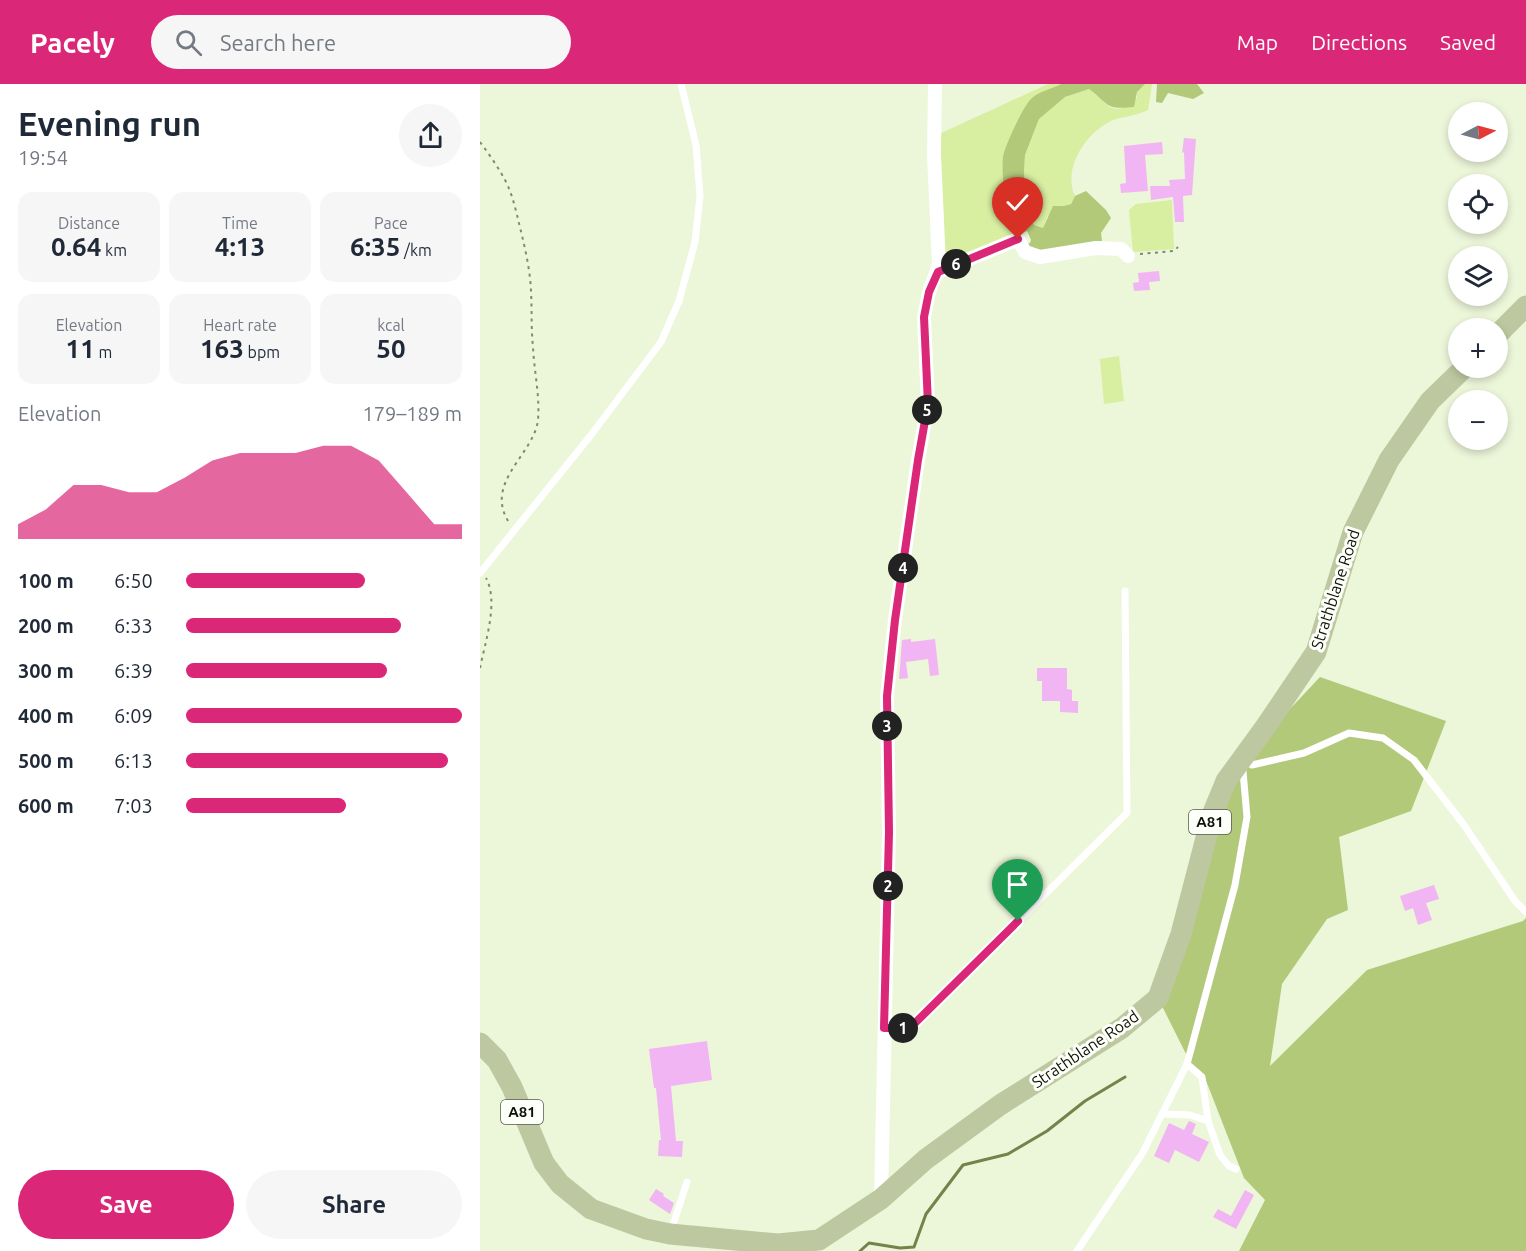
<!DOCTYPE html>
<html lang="en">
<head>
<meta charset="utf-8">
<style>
  body { margin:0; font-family:Ubuntu,sans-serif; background:#f6f6f7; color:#1f2937; height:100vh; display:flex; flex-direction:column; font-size:22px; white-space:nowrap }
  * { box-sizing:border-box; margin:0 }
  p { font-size:20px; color:#747a83 }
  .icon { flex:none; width:33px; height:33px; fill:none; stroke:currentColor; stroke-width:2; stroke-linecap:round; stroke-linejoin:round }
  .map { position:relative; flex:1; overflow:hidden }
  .drawer { display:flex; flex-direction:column; background:#fff; width:480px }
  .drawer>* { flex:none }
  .needle { width:39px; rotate:84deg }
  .fabs { position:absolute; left:968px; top:18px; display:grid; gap:12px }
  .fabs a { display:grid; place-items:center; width:60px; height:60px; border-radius:50%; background:#fff; box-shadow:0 3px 9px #0003; font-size:30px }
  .pin { position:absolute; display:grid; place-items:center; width:51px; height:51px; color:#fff; margin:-62px -26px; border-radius:50% 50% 50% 0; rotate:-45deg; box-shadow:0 0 6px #0007 }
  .pin .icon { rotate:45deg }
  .km { position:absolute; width:30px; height:30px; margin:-15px; border-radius:50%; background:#222; color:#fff; font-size:16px; line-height:30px; text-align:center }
  .round { display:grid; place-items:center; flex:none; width:63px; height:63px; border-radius:32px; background:#f6f6f7 }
  .head { display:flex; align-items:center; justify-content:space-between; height:102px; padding:0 18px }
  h1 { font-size:33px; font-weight:600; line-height:45px }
  .figures { display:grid; grid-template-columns:repeat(3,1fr); gap:9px; height:102px; padding:6px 18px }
  .figures div { display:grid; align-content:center; border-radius:15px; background:#f6f6f7; text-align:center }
  .figures b { font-size:26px; font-weight:600 }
  .figures small { font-size:16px; font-weight:400 }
  .figures p { font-size:16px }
  .chart { height:168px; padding:12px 18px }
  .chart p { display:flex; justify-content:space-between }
  .chart svg { width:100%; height:108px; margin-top:6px; fill:#db2777; opacity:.7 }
  .button { display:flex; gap:12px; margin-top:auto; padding:12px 18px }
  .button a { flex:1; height:69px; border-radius:36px; background:#db2777; color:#fff; font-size:24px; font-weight:600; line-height:69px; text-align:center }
  .button a+a { background:#f6f6f7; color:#1f2937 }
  ul { padding:0 18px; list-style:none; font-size:20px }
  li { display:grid; grid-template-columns:96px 72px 1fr; align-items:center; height:45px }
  li i { height:15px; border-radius:8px; background:#db2777 }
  header { display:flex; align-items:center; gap:36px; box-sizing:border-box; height:84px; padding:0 30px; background:#db2777; color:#fff }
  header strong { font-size:28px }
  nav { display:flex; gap:33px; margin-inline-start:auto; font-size:21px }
  .search { width:420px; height:54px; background:#f6f6f7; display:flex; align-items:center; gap:15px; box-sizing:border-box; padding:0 21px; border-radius:33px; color:#747a83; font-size:22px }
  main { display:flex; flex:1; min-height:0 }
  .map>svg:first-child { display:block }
  .green { fill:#d8eea1 }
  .forest { fill:#b2c97a }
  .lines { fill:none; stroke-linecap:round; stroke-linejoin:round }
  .stream { stroke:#73834a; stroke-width:3 }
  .building { fill:#f1b5f3 }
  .path { stroke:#828875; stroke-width:2; stroke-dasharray:3 4.5; stroke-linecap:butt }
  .service { stroke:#fff; stroke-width:7 }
  .minor { stroke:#fff; stroke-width:14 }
  .primary { stroke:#bdc8a1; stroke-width:21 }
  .route-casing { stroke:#fff; stroke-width:12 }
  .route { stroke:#db2777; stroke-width:8 }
  .labels { text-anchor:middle; stroke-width:6; stroke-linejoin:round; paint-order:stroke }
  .shield { fill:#fdfff9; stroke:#575951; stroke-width:1.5 }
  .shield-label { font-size:15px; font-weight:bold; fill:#101209 }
  .street-label { font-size:16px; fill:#101209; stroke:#fdfff9 }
</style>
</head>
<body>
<header>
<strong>Pacely</strong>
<div class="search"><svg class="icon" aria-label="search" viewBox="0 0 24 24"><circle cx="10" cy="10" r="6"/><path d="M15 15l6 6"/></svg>Search here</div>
<nav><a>Map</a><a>Directions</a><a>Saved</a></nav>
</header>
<main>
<section class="drawer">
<div class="head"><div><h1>Evening run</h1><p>19:54</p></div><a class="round"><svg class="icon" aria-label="share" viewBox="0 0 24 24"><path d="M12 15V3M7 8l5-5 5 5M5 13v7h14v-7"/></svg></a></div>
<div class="figures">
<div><p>Distance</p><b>0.64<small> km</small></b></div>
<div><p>Time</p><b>4:13</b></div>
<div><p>Pace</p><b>6:35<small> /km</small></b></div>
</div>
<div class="figures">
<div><p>Elevation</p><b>11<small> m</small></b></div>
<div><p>Heart rate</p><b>163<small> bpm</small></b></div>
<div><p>kcal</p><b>50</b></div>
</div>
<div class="chart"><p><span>Elevation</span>179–189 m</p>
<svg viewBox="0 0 160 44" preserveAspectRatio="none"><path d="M0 44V38L10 32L20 22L30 22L40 25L50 25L60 19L70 12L80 9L90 9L100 9L110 6L120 6L130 12L140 25L150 38L160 38V44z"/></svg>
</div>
<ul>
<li><b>100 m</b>6:50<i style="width:65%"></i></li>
<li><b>200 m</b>6:33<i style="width:78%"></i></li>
<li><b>300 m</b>6:39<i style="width:73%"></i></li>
<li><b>400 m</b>6:09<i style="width:100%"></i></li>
<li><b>500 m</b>6:13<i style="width:95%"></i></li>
<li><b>600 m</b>7:03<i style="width:58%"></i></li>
</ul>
<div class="button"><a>Save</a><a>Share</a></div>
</section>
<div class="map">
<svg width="1046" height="1167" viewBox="0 0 1046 1167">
  <rect width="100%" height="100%" fill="#ecf6d9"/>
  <g class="green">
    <polygon points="568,0 581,0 552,14 538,37 523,72 524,101 529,128 534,140 530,141 532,152 471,177 465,177 457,51"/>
    <path d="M665,0H672L668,26C657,32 643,32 631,37C606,49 582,84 595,112L591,119L567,133L563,144L554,141L545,119L544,87L545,71L559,35L585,13L609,5C629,20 632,36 657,14V8Z"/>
    <polygon points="692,116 694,165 653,168 649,126 656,120"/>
    <polygon points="639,272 644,317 624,320 620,275"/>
  </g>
  <g class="forest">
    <path d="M581,0H665L657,8L654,23C625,26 630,21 609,5L585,13L559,35L545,71L544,87L545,118L554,141L563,144L573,122H584L591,120L595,112L606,107L626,126L631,134L621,149L622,157L557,167L545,160L550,159L551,156L547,147L542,149C526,136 521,93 523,73C524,64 544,20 552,14C560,7 572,5 581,0Z"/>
    <polygon points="677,0 717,0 724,9 713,15 688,9 682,19 676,18"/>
    <polygon points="840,593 966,637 931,727 859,753 868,826 847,835 802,900 790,982 887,886 1043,837 1046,834 1046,1167 759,1167 785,1116 764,1094 725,994 710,978 678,914 762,676"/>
  </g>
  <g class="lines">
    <polyline class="stream" points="380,1167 389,1159 420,1164 434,1163 446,1130 483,1081 528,1070 567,1047 605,1017 645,993"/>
  </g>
  <g class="building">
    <polygon points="704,54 716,55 712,111 703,112 704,138 695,138 693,113 671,116 670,102 690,102 689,96 705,95 704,68 702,69"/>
    <polygon points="682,58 683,70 665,71 668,107 641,109 640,100 646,99 644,62"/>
    <polygon points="679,187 680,197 669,198 670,206 654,207 653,199 659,198 658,189"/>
    <polygon points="431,555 431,558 455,555 459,591 450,592 448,575 426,578 428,594 419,595 422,556"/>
    <polygon points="557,584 587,584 587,605 592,606 592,617 598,617 598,629 580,628 580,617 562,617 562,597 557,597"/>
    <polygon points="954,801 959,815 946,819 952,836 938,841 933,824 925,827 920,812"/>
    <polygon points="227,957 232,996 191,1002 196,1057 203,1057 202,1073 178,1072 179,1056 181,1056 176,1004 174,1004 169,965"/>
    <polygon points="709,1037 716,1040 712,1050 729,1058 719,1078 695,1066 689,1079 674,1072 689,1039 704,1046"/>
    <polygon points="176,1105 184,1110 183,1112 194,1119 190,1130 169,1116"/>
    <polygon points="765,1106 774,1111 756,1145 733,1133 738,1125 751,1132"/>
  </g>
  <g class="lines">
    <g class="path">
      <path d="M0,58C9,70 18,83 25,96C31,107 34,119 37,131C43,156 50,182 51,207C52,226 51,244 53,263C54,287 60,311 58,336C54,371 2,399 30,440"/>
      <polyline points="660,170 694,167 698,163"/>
      <path d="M0,584C5,559 19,517 6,494"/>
    </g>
    <g class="service">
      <polyline points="0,489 111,351 181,258 199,217 215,158 220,112 216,61 201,0"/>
      <polyline points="404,944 430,944 647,729 645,507"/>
      <polyline points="707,980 722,993 728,1037 740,1071 749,1082 756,1085"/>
      <polyline points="682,1030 710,1031 728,1037"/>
      <polyline points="191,1147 207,1098"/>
      <polyline points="597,1167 662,1070 707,980 755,801 767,733 762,676 772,681 824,669 869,649 903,654 934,676 984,741 1035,817 1046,828"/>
    </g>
    <g class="minor">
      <polyline points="458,188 538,155 545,168 560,173 616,164 641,165 648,172"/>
      <polyline points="401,1115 409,748 407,612 415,536 438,376 448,320 444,233 449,208 459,181 454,70 455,0"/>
    </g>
    <g class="primary">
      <polyline points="1017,251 1046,222"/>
      <polyline points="0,959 17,976 32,1003 64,1079 80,1100 111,1125 166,1145 190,1150 298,1160 339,1156 401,1115 446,1075 520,1021 642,944 678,914 701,850 732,731 746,697 786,642 836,568 873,448 909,376 950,317 984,284"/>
    </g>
  </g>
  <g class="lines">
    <defs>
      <polyline id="route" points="538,155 458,188 449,208 444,233 448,320 438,376 415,536 407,612 409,748 404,944 430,944 538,837"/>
    </defs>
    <use href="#route" class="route-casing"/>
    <use href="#route" class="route"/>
  </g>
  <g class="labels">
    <g class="shield">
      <rect x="709" y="726" width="42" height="24" rx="4.5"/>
      <rect x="21" y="1016" width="42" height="24" rx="4.5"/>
    </g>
    <g class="shield-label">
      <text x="730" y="743">A81</text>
      <text x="42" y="1033">A81</text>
    </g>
    <g class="street-label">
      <text transform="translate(855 505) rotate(-72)" y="6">Strathblane Road</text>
      <text transform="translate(605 965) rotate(-34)" y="6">Strathblane Road</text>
    </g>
  </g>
</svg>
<div class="fabs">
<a><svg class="needle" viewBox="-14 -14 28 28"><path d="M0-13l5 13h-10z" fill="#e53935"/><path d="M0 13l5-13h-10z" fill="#747a83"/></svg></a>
<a><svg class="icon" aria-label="locate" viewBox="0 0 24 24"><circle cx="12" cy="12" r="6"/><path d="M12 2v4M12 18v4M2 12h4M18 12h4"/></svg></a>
<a><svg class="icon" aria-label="layers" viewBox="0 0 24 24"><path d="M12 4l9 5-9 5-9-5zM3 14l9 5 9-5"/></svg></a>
<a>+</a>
<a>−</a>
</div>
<div class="pin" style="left:538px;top:837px;background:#1e9e55"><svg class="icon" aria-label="arrive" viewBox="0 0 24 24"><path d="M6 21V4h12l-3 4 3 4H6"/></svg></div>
<div class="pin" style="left:538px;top:155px;background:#d93025"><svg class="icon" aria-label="check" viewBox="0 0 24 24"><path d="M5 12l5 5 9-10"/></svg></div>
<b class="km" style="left:423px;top:944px">1</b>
<b class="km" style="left:408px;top:802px">2</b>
<b class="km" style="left:407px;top:642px">3</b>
<b class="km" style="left:423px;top:484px">4</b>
<b class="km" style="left:447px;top:326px">5</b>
<b class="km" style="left:476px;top:180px">6</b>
</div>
</main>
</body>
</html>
